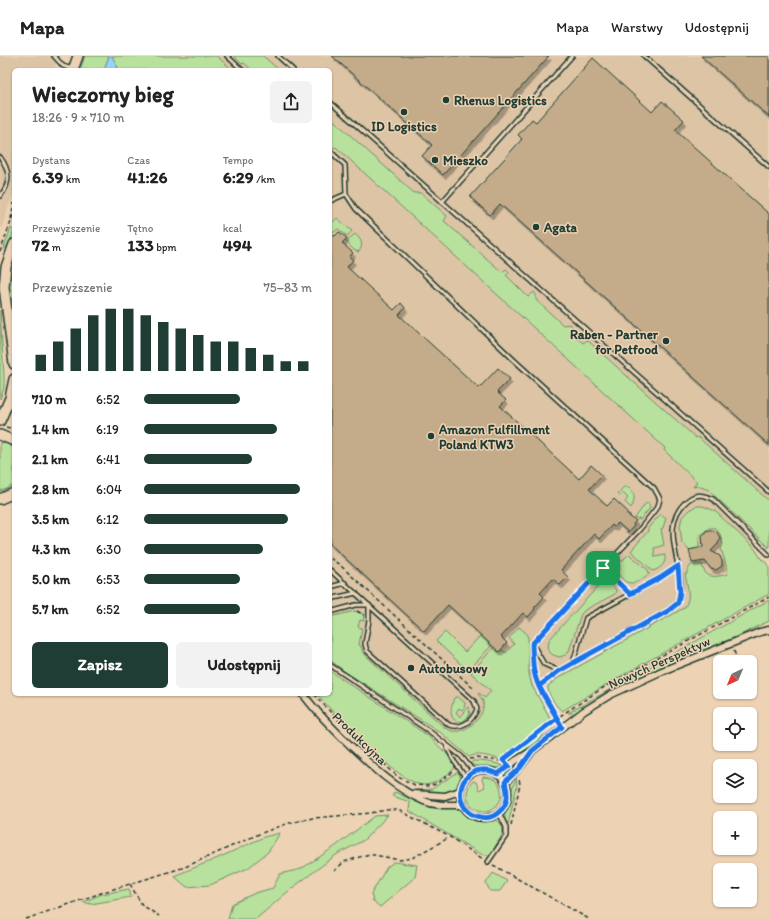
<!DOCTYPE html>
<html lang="pl">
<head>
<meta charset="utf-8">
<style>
  body { margin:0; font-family:Itim,sans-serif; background:#f2f2f2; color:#222; height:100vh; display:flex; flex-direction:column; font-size:15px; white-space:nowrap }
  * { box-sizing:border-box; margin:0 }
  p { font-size:13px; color:#767676 }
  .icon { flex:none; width:22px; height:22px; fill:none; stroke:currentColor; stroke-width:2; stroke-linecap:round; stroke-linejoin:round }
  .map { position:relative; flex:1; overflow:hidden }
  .details { position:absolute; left:12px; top:12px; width:320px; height:628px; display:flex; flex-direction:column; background:#fff; border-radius:6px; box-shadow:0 1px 3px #0004 }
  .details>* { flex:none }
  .needle { width:26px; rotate:224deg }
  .tools { position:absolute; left:713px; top:599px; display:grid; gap:8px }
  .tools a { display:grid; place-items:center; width:44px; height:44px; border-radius:6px; background:#fff; box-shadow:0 1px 3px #0004; font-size:20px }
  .pin { position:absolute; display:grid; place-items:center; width:34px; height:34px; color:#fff; margin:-17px; border-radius:8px; box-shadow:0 2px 6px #0006 }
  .round { display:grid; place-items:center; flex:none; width:42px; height:42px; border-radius:6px; background:#f2f2f2 }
  .summary { display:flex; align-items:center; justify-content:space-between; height:68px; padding:0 20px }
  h1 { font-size:22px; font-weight:700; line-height:30px }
  .stats { display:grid; grid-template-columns:repeat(3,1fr); gap:6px; height:68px; padding:4px 20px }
  .stats div { display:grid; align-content:center }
  .stats b { font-size:17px; font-weight:700 }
  .stats small { font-size:11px; font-weight:400 }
  .stats p { font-size:11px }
  .chart { height:112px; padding:8px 20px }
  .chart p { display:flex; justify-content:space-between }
  .chart svg { width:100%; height:72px; margin-top:4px; stroke:#1f3d34; stroke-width:6 }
  .primary-button { display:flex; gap:8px; margin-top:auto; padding:8px 20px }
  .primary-button a { flex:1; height:46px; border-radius:6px; background:#1f3d34; color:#fff; font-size:16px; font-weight:700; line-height:46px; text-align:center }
  .primary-button a+a { background:#f2f2f2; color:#222 }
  ul { padding:0 20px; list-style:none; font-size:13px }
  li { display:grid; grid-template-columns:64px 48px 1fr; align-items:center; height:30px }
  li i { height:10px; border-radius:5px; background:#1f3d34 }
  header { display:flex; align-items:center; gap:24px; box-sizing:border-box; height:56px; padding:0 20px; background:#fff; border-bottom:1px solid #e0e0e0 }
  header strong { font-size:19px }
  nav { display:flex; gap:22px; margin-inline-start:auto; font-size:14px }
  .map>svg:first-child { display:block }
  .built { fill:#ddc4a5 }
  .green { fill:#b8e19d; stroke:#6c8f68 }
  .water { fill:#96d3f6; stroke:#6697a8 }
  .building { fill:#c4ac8a; stroke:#1f3d34; filter:url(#shadow) }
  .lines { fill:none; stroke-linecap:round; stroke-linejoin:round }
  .lane-casing { stroke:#1f3d34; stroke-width:6 }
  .street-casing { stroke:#1f3d34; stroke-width:9 }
  .secondary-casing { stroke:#1f3d34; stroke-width:12 }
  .path { stroke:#1f3d34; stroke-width:1.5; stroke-dasharray:4 3; stroke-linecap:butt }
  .lane { stroke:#edd2b4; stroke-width:3 }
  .street { stroke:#edd2b4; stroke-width:6 }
  .secondary { stroke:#edd2b4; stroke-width:9 }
  .route-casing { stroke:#fff; stroke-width:8 }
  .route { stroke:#1a73e8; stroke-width:5 }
  .poi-dot { fill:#1f3d34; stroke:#edd2b4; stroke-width:1.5 }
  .labels { text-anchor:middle; stroke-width:3; stroke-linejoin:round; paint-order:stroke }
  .poi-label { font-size:13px; font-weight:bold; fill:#1f3d34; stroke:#edd2b4; text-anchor:start }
  .street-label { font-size:13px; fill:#1f3d34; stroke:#edd2b4 }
</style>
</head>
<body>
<header>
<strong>Mapa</strong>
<nav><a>Mapa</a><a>Warstwy</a><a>Udostępnij</a></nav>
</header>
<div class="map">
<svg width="769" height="863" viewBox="0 0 769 863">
  <defs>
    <filter id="shadow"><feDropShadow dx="2.5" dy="4" stdDeviation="0" flood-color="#0004"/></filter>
  </defs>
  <rect width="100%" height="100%" fill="#edd2b4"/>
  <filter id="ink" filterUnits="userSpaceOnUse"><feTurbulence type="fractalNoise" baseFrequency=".025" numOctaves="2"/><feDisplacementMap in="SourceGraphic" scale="8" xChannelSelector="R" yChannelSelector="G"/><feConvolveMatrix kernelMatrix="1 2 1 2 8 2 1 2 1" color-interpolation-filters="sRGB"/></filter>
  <g filter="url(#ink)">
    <g class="built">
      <polygon points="0,0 59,0 54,14 14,14 14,134 0,176"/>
      <polygon points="100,0 769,0 769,480 767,478 745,500 753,514 451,682 330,576 330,14 95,14"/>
    </g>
    <g class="green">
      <polygon points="85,0 109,0 104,14 80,14"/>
      <polygon points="112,0 217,0 231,13 230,14 119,14"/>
      <polygon points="234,0 263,0 279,14 252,14 244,7 242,8"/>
      <polygon points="330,61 414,137 421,137 447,160 444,165 502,216 506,213 509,216 506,219 528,241 534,236 536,239 536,244 563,269 570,268 572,271 569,275 583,287 587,284 696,382 698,381 769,445 769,492 709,434 698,430 693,431 697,426 664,394 665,392 336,91 334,92 330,88"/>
      <polygon points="337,162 352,175 347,180 338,173 334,176 330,172 330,169"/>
      <polygon points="11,172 14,175 8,189 3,194"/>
      <path d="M355,178C361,183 364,188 359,196L354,194L346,186Z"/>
      <path d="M12,216H14V267C10,255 4,228 12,216Z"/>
      <polygon points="0,254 4,320 4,332 0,343"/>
      <polygon points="0,384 14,392 14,428 7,433 0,435"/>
      <path d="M624,431H629C636,437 635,445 631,452L625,446L628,442L623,437L619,440L617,438Z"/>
      <polygon points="646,447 649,448 650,452 640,464 639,462 638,464 635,462"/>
      <path d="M696,450H703L715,455L755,493L762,504H764L769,511V538L628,616L562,655C555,649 548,640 548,630L558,622L684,552C692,543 687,529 685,518H687V515L691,509L702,508C705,524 715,521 728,518L725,505L721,493L723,488L720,478L715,472H709L699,480V492L689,494L682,487L680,470L682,461L689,454Z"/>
      <path d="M661,458L666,462L663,472L661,473L664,489L654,492L655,501L665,499C666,508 661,512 653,515L631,495L648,475V472Z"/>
      <path d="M629,498L648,514L649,518C637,526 629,533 619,519L620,507Z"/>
      <path d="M606,524L616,534L615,538L585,554L581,558L569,595L565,599L560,601C549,599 547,595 549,584L602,526Z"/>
      <polygon points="769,544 769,565 738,580 649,616 603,639 575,657 568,657"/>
      <path d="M355,555L363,558L364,565L360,564L358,571L362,572L359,589L361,590L363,597L444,671C448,674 453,676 459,675C470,673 486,659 483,646C483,643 480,641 478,638L479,637L485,642L491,635L471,617L494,591L499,596L502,594L506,597L514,588L509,582L519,571L526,577L528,582L529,618L532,630L548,658L550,664L549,666L499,703C490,701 477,696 469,701L440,676L344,615L330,604V561Z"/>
      <polygon points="445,576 465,596 481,579 492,589 468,615 436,585"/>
      <path d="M330,615L427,679L446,697L456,710L454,711L455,712C446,720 436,729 423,729C398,727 335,659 317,638H330Z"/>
      <path d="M456,641H458L465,647L464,652L462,654L459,652L456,656L460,661L464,657L463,656L468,651L470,658L468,661L462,666C447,665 451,652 454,642Z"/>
      <polygon points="549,670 539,684 511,706 508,702"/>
      <path d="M473,705C483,705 492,706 501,709L503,711L499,712L476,710L470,708Z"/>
      <path d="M458,716C473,741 429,738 416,734L432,733Z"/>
      <path d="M483,721C490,721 498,724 500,731C502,736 502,742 499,746C485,768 454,745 473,725L476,726L479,734L485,731L482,724Z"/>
      <polygon points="516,722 517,730 508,768 505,763 505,756 511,746 512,733"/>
      <path d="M395,736L416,746L443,752L461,753L465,754L474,762L483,764L495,763C507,770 503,779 497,787C495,791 493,796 490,798C487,800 484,799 481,798L409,755L410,746L392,740Z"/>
      <polygon points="388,759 364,784 336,799 291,833 256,863 228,863 232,848 255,837 273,832 280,818 301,813 333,792 375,760"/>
      <polygon points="280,777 268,796 248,812 210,829 187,831 174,820 218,802 264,781"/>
      <polygon points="394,806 417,809 415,821 380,851 373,845 371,838 387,811"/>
      <polygon points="493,817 507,825 500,835 490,835 486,827"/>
      <polygon points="129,833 131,841 91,848 83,846 102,838"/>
    </g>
    <polygon class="water" points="109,0 112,0 119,14 104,14"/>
    <g class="building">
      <polygon points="332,0 549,0 443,119 422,100 432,89"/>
      <polygon points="701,0 769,0 769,61"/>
      <polygon points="593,2 652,56 662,45 684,64 675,74 769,158 769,389 500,148 490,159 470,141 522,83 518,79 532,63 536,66"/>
      <polygon points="330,176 335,180 339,176 347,182 342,187 353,197 349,201 353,204 347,211 394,254 401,247 405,252 399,259 479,332 498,312 510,323 497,336 506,344 500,350 579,423 591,409 602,419 589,433 607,450 614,443 628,456 626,458 636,465 633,468 634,470 628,476 618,467 614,471 612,469 599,483 594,478 561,514 568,521 560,529 553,523 540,537 544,541 534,552 535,553 528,561 523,557 501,581 507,587 499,596 448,549 424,575 330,488"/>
      <polygon points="709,474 712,474 717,476 720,482 718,488 711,495 720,500 722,505 722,510 716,514 711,513 705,505 692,507 689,494 703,491 702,480 706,475"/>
    </g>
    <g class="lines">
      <defs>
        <g id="lane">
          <polyline points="54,0 63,10 72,13"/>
          <polyline points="227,0 242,14"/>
          <polyline points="278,0 293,14"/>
          <polyline points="644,0 769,111"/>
          <polyline points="330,46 769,436"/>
          <polyline points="330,95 345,109 346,138 356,153 514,304 654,432 660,443 658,450 640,473 532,588 533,616 541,635 562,671"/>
          <path d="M0,101C10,114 11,128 0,140"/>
          <polyline points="330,145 346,138"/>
          <polyline points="442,146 572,0"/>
          <polyline points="603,512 630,538"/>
          <path d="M330,514L474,645L477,653C472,666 462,673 449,669L367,595L365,588L369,564V549H356L330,556"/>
          <polyline points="330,531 345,527"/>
          <polyline points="330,543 356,537"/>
          <polyline points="533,589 544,608 559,615"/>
          <polyline points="573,607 586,562 660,522 678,510"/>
          <polyline points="330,609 429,675 461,700 474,716"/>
          <path d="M539,631L559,615L573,607L668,555C672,552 677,549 679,544C688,511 655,471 688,444C697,437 704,439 713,443L769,499"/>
          <polyline points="447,691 454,705 466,722"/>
          <polyline points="488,806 506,780 506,771 499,757"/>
        </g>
        <g id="street">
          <path d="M303,638C318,658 335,675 353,692C374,712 396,733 424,745C436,750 449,749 463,749"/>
          <circle cx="484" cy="738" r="24"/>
          <polyline points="498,719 515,705 532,695 584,655 610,639 662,615 760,576 769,574"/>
          <polyline points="505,727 520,711 530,698"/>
          <polyline points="413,738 445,740 460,735"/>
        </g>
        <g id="secondary">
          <polyline points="73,14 78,0"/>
          <polyline points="14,188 6,211 4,231 14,308"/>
          <polyline points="0,365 10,342 14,323"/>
          <polyline points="0,379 14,385"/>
          <polyline points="0,443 14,437"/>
        </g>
      </defs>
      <use href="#lane" class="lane-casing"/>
      <use href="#street" class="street-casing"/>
      <use href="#secondary" class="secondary-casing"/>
      <g class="path">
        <polyline points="11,163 14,146"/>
        <polyline points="0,196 14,157"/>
        <polyline points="6,371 14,373"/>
        <polyline points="330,502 341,510 473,632"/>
        <polyline points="357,555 364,559"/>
        <polyline points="734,595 738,606"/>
        <polyline points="314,638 337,663 398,721 415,729 427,730 437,728 454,715"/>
        <polyline points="560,660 606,630 769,541"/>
        <polyline points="470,703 477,702 500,705 503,704 552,665"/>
        <polyline points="511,769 520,729 519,722"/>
        <polyline points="493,809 589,863"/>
        <polyline points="334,815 344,806 369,798 400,804 412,802 450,781"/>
        <polyline points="130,828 142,849 159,860"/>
        <polyline points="26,863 104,836 185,811 259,778 289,767 313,762 371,757 386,754 398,754 450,781 483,803"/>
      </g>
      <use href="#lane" class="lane"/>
      <use href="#street" class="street"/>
      <use href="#secondary" class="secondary"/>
    </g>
  </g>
  <g class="lines" filter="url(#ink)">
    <defs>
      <path id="route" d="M603,512L532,588C533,607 532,617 541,635L557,662L503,704L509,710L498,718C494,717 490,715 487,714C456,711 450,756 481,761C488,763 495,760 500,755C509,747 508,737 505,726L520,712L532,695L562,671L539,630L559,615L573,607L668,555L678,547L680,536L678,510L660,522L630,538L603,512"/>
    </defs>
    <use href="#route" class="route-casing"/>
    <use href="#route" class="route"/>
  </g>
  <g class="poi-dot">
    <circle cx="446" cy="44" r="4"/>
    <circle cx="404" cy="56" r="4"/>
    <circle cx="435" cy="104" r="4"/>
    <circle cx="536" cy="171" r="4"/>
    <circle cx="666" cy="285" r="4"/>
    <circle cx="431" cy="380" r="4"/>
    <circle cx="411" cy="612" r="4"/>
  </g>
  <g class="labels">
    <g class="poi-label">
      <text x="454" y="49">Rhenus Logistics</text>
      <text x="404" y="75" text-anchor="middle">ID Logistics</text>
      <text x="443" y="109">Mieszko</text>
      <text x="544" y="176">Agata</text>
      <text x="658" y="283" text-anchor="end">Raben - Partner<tspan x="658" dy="15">for Petfood</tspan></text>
      <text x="439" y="378">Amazon Fulfillment<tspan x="439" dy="15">Poland KTW3</tspan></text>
      <text x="419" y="617">Autobusowy</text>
    </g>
    <g class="street-label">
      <text transform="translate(659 606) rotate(-24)" y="5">Nowych Perspektyw</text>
      <text transform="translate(360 682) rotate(44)" y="5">Produkcyjna</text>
    </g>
  </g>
</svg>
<div class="tools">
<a><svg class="needle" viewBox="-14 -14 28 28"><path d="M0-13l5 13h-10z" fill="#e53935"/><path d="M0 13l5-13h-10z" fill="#767676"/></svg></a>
<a><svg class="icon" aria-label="locate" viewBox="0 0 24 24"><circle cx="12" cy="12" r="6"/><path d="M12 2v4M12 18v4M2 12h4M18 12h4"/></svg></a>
<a><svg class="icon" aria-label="layers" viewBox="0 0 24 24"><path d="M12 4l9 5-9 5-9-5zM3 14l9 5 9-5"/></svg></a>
<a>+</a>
<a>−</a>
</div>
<div class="pin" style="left:603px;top:512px;background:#1e9e55"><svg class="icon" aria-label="arrive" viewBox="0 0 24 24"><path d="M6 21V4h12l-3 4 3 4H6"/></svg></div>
<section class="details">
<div class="summary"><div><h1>Wieczorny bieg</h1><p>18:26 · 9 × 710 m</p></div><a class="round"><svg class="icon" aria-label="share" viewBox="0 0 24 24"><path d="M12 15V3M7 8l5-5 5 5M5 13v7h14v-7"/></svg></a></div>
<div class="stats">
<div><p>Dystans</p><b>6.39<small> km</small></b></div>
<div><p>Czas</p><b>41:26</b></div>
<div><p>Tempo</p><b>6:29<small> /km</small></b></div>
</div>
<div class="stats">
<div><p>Przewyższenie</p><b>72<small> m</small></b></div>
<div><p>Tętno</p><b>133<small> bpm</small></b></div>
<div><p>kcal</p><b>494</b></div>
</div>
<div class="chart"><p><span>Przewyższenie</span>75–83 m</p>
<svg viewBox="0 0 160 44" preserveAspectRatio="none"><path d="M5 44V34M15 44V26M25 44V18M35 44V10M45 44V6M55 44V6M65 44V10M75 44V14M85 44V18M95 44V22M105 44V26M115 44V26M125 44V30M135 44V34M145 44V38M155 44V38"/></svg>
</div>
<ul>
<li><b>710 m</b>6:52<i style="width:57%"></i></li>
<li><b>1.4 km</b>6:19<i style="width:79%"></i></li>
<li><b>2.1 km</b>6:41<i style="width:64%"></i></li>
<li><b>2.8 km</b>6:04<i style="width:93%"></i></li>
<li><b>3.5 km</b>6:12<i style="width:86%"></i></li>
<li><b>4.3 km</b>6:30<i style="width:71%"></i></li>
<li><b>5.0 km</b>6:53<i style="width:57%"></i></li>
<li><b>5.7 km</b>6:52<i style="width:57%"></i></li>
</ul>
<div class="primary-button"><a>Zapisz</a><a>Udostępnij</a></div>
</section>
</div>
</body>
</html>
